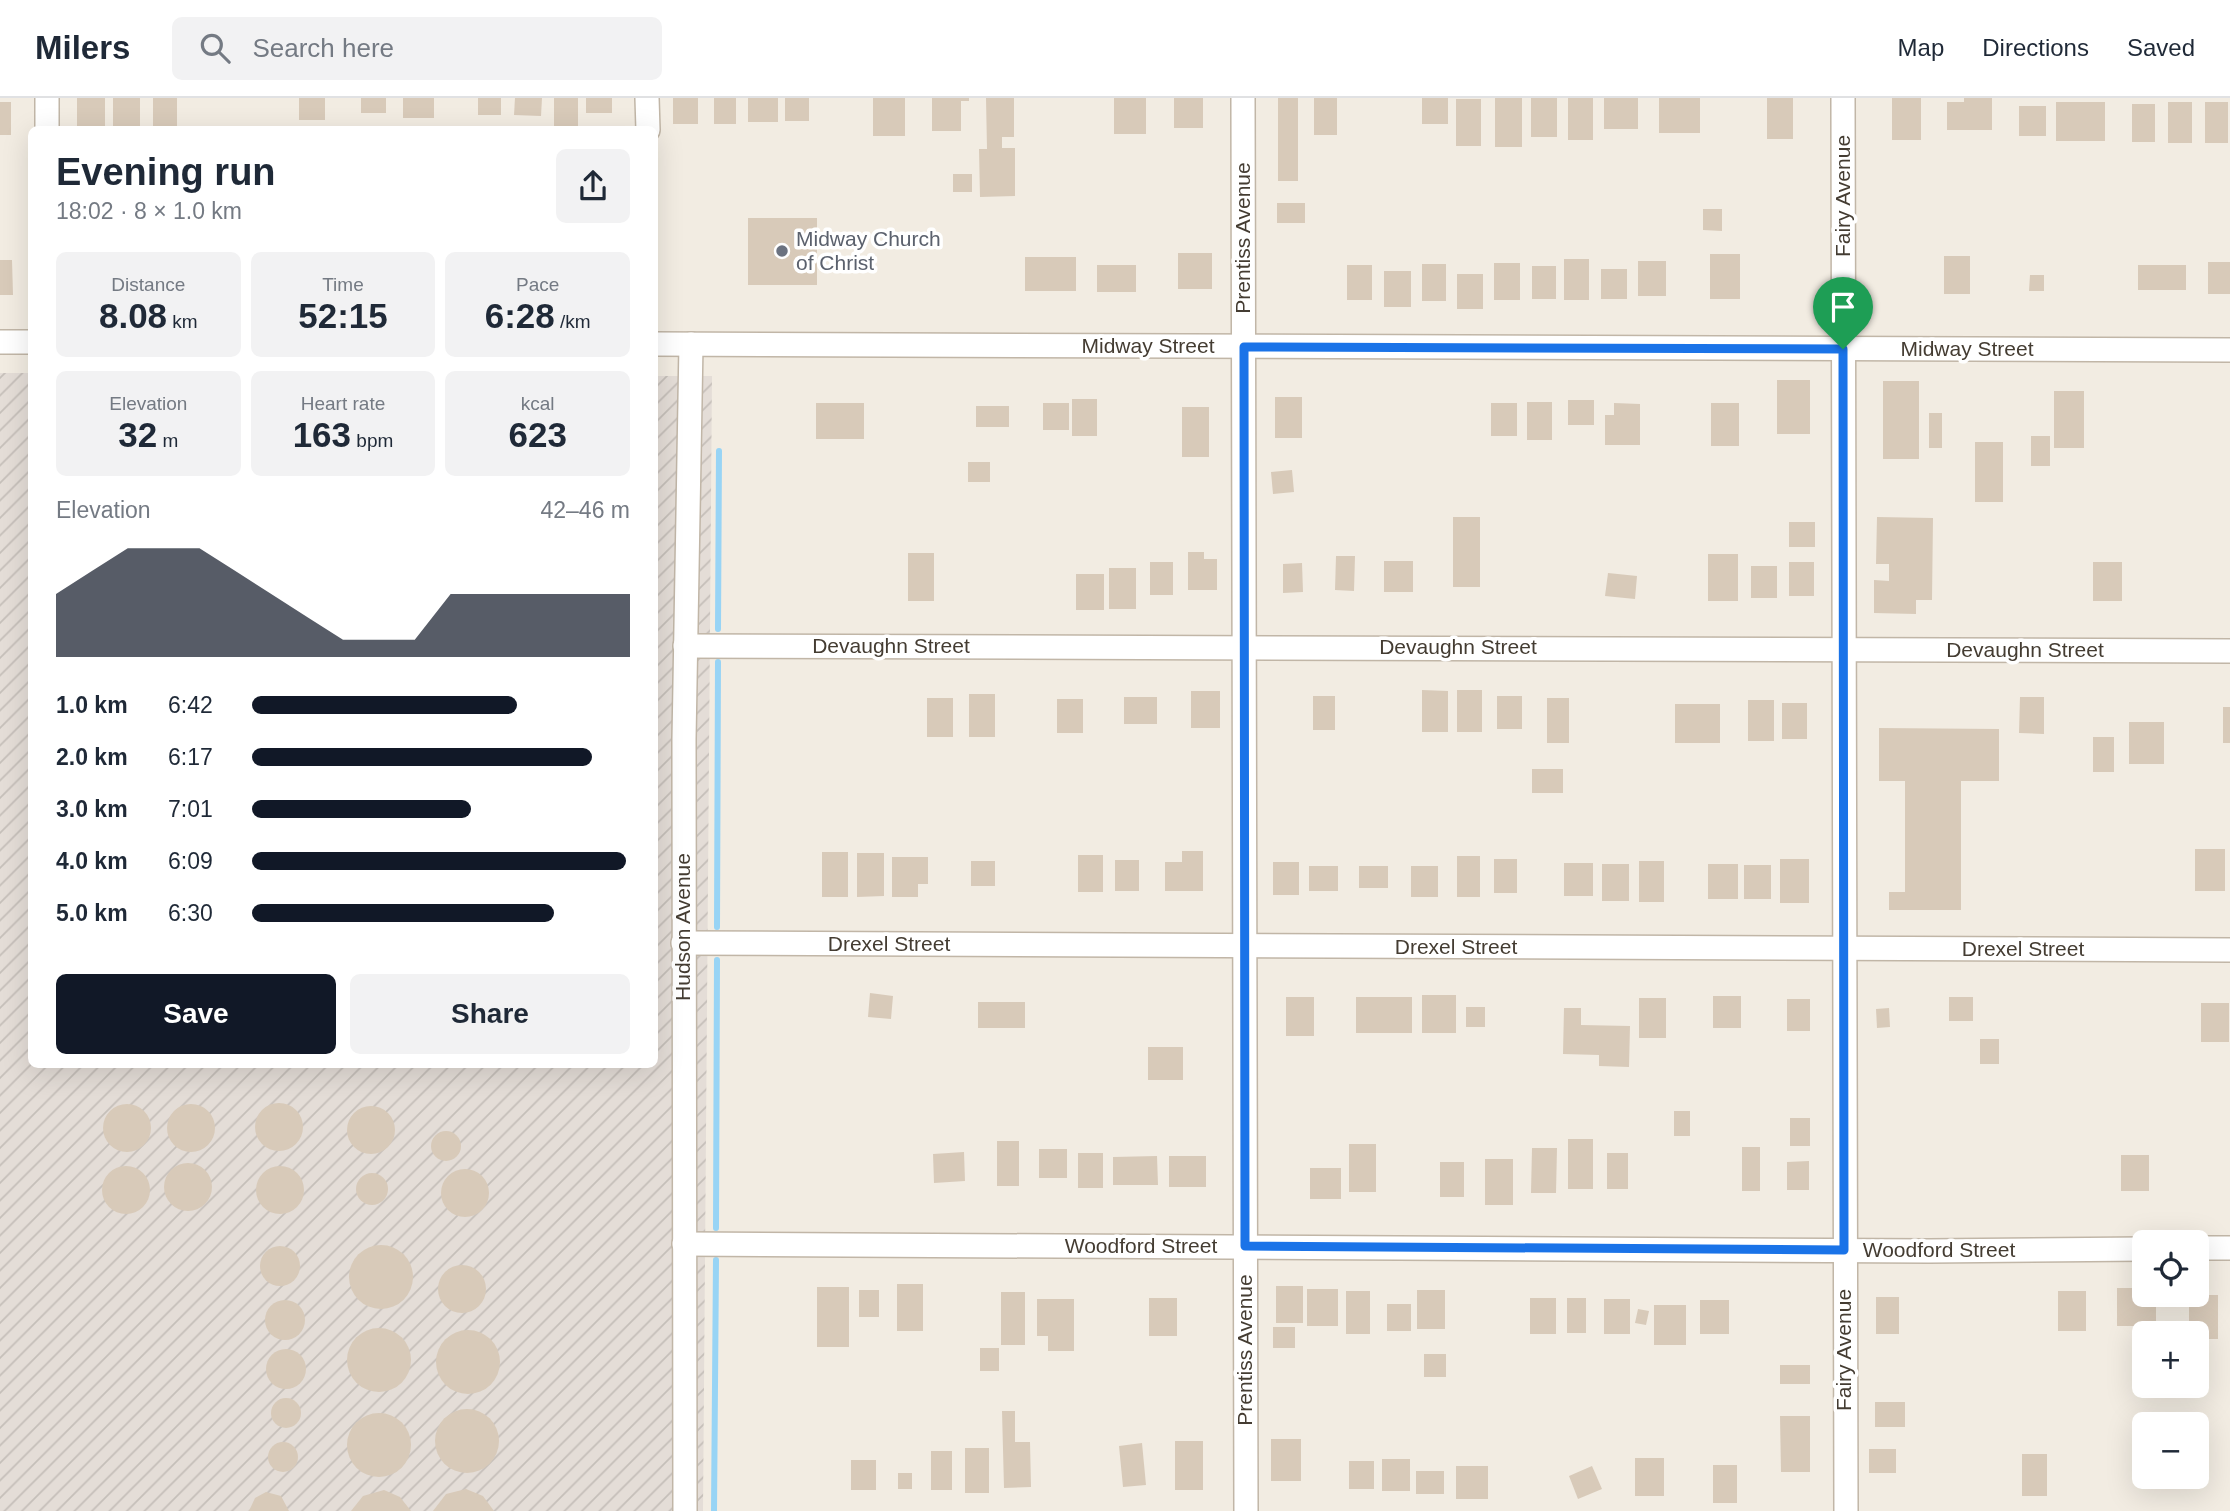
<!DOCTYPE html>
<html lang="en">
<head>
<meta charset="utf-8">
<style>
  body { margin:0; font-family:Arial,sans-serif; background:#f2f2f3; color:#1f2937; height:100vh; display:flex; flex-direction:column; font-size:26px; white-space:nowrap }
  * { box-sizing:border-box; margin:0 }
  p { font-size:23px; color:#747a83 }
  .icon { flex:none; width:38px; height:38px; fill:none; stroke:currentColor; stroke-width:2; stroke-linecap:round; stroke-linejoin:round }
  .map { position:relative; flex:1; overflow:hidden }
  .drawer { position:absolute; left:28px; top:28px; width:630px; height:942px; display:flex; flex-direction:column; background:#fff; border-radius:10px; box-shadow:0 7px 28px #0002 }
  .drawer>* { flex:none }
  .controls { position:absolute; left:2132px; top:1132px; display:grid; gap:14px }
  .controls a { display:grid; place-items:center; width:77px; height:77px; border-radius:10px; background:#fff; box-shadow:0 7px 28px #0002; font-size:35px }
  .pin { position:absolute; display:grid; place-items:center; width:60px; height:60px; color:#fff; margin:-72px -30px; border-radius:50% 50% 50% 0; rotate:-45deg; box-shadow:0 0 7px #0007 }
  .pin .icon { rotate:45deg }
  .round { display:grid; place-items:center; flex:none; width:74px; height:74px; border-radius:10px; background:#f2f2f3 }
  .overview { display:flex; align-items:center; justify-content:space-between; height:119px; padding:0 28px }
  h1 { font-size:38px; font-weight:800; line-height:52px }
  .metrics { display:grid; grid-template-columns:repeat(3,1fr); gap:10px; height:119px; padding:7px 28px }
  .metrics div { display:grid; align-content:center; border-radius:10px; background:#f2f2f3; text-align:center }
  .metrics b { font-size:35px; font-weight:800 }
  .metrics small { font-size:19px; font-weight:400 }
  .metrics p { font-size:19px }
  .chart { height:196px; padding:14px 28px }
  .chart p { display:flex; justify-content:space-between }
  .chart svg { width:100%; height:126px; margin-top:7px; fill:#111827; opacity:.7 }
  .primary-button { display:flex; gap:14px; margin-top:auto; padding:14px 28px }
  .primary-button a { flex:1; height:80px; border-radius:10px; background:#111827; color:#fff; font-size:28px; font-weight:800; line-height:80px; text-align:center }
  .primary-button a+a { background:#f2f2f3; color:#1f2937 }
  ul { padding:0 28px; list-style:none; font-size:23px }
  li { display:grid; grid-template-columns:112px 84px 1fr; align-items:center; height:52px }
  li i { height:18px; border-radius:9px; background:#111827 }
  header { display:flex; align-items:center; gap:42px; box-sizing:border-box; height:98px; padding:0 35px; background:#fff; border-bottom:2px solid #e0e1e3 }
  header strong { font-size:33px }
  nav { display:flex; gap:38px; margin-inline-start:auto; font-size:24px }
  .search { width:490px; height:63px; background:#f2f2f3; display:flex; align-items:center; gap:18px; box-sizing:border-box; padding:0 24px; border-radius:10px; color:#747a83; font-size:26px }
  .map>svg:first-child { display:block }
  .industrial { fill:url(#industrial-furrows) }
  .lines { fill:none; stroke-linecap:round; stroke-linejoin:round }
  .stream { stroke:#98d4f5; stroke-width:6 }
  .building { fill:#d8cab9 }
  .minor-casing { stroke:#c1b6a7; stroke-width:26 }
  .minor { stroke:#fff; stroke-width:23 }
  .route-casing { stroke:#fff; stroke-width:14 }
  .route { stroke:#1a73e8; stroke-width:9 }
  .worship-dot { fill:#6b7280; stroke:#fff; stroke-width:2.5 }
  .labels { text-anchor:middle; stroke-width:7; stroke-linejoin:round; paint-order:stroke }
  .street-label { font-size:21px; fill:#443c32; stroke:#fff }
  .worship-label { font-size:21px; fill:#5b616d; stroke:#fff; text-anchor:start }
</style>
</head>
<body>
<header>
<strong>Milers</strong>
<div class="search"><svg class="icon" aria-label="search" viewBox="0 0 24 24"><circle cx="10" cy="10" r="6"/><path d="M15 15l6 6"/></svg>Search here</div>
<nav><a>Map</a><a>Directions</a><a>Saved</a></nav>
</header>
<div class="map">
<svg width="2230" height="1413" viewBox="0 0 2230 1413">
  <defs>
    <pattern id="industrial-furrows" width="10" height="10" patternUnits="userSpaceOnUse" patternTransform="scale(1.75)"><rect width="10" height="10" fill="#e4ddd7"/><path d="M-1 1l2-2M0 10L10 0M9 11l2-2" fill="none" stroke="#c5bfb9"/></pattern>
  </defs>
  <rect width="100%" height="100%" fill="#f2ece2"/>
  <polygon class="industrial" points="0,275 32,275 32,966 654,966 655,278 712,278 703,1413 0,1413"/>
  <g class="lines">
    <g class="stream">
      <polyline points="718,531 719,353"/>
      <polyline points="717,829 718,564"/>
      <polyline points="716,1130 717,862"/>
      <polyline points="714,1413 716,1162"/>
    </g>
  </g>
  <g class="building">
    <rect x="77" y="0" width="28" height="32"/>
    <rect x="113" y="0" width="27" height="32"/>
    <rect x="153" y="0" width="24" height="32"/>
    <rect x="299" y="0" width="26" height="22"/>
    <rect x="361" y="0" width="25" height="15"/>
    <rect x="403" y="0" width="31" height="20"/>
    <rect x="478" y="0" width="23" height="17"/>
    <polygon points="515,0 542,0 541,18 514,17"/>
    <rect x="554" y="0" width="24" height="30"/>
    <rect x="586" y="0" width="26" height="15"/>
    <rect x="673" y="0" width="25" height="26"/>
    <rect x="714" y="0" width="22" height="26"/>
    <rect x="748" y="0" width="30" height="24"/>
    <rect x="785" y="0" width="24" height="23"/>
    <rect x="873" y="0" width="32" height="38"/>
    <polygon points="932,0 969,0 969,3 961,3 961,33 932,33"/>
    <polygon points="986,0 1014,0 1014,39 1002,39 1002,50 1015,50 1015,98 980,99 979,51 987,51"/>
    <rect x="1114" y="0" width="32" height="36"/>
    <rect x="1174" y="0" width="29" height="30"/>
    <rect x="1278" y="0" width="20" height="83"/>
    <rect x="1314" y="0" width="23" height="37"/>
    <rect x="1422" y="0" width="26" height="26"/>
    <rect x="1495" y="0" width="27" height="49"/>
    <rect x="1531" y="0" width="26" height="39"/>
    <rect x="1568" y="0" width="25" height="42"/>
    <rect x="1604" y="0" width="34" height="31"/>
    <rect x="1659" y="0" width="41" height="35"/>
    <rect x="1767" y="0" width="26" height="41"/>
    <rect x="1892" y="0" width="29" height="42"/>
    <polygon points="1964,0 1992,0 1992,32 1947,32 1947,4 1964,4"/>
    <rect x="1456" y="1" width="25" height="47"/>
    <rect x="0" y="4" width="11" height="33"/>
    <rect x="2056" y="4" width="49" height="39"/>
    <rect x="2168" y="4" width="24" height="41"/>
    <rect x="2205" y="4" width="23" height="41"/>
    <rect x="2132" y="6" width="23" height="38"/>
    <rect x="2019" y="8" width="27" height="30"/>
    <rect x="953" y="76" width="19" height="18"/>
    <rect x="1277" y="105" width="28" height="20"/>
    <polygon points="1703,111 1722,111 1722,133 1703,132"/>
    <rect x="748" y="120" width="69" height="67"/>
    <rect x="1178" y="155" width="34" height="36"/>
    <rect x="1710" y="156" width="30" height="45"/>
    <rect x="1944" y="158" width="26" height="38"/>
    <rect x="1025" y="159" width="51" height="34"/>
    <rect x="1564" y="161" width="25" height="41"/>
    <polygon points="0,162 12,162 13,197 0,197"/>
    <rect x="1638" y="163" width="28" height="35"/>
    <rect x="2208" y="164" width="22" height="32"/>
    <rect x="1494" y="165" width="26" height="37"/>
    <rect x="1422" y="166" width="24" height="37"/>
    <rect x="1097" y="167" width="39" height="27"/>
    <rect x="1347" y="167" width="25" height="35"/>
    <rect x="2138" y="167" width="48" height="25"/>
    <rect x="1532" y="168" width="24" height="33"/>
    <rect x="1601" y="171" width="26" height="30"/>
    <rect x="1384" y="173" width="27" height="36"/>
    <rect x="1457" y="176" width="26" height="35"/>
    <polygon points="2030,177 2044,177 2044,193 2029,193"/>
    <rect x="1777" y="282" width="33" height="54"/>
    <rect x="1883" y="283" width="36" height="78"/>
    <rect x="2054" y="293" width="30" height="57"/>
    <rect x="1275" y="299" width="27" height="41"/>
    <rect x="1072" y="301" width="25" height="37"/>
    <rect x="1568" y="302" width="26" height="25"/>
    <rect x="1527" y="304" width="25" height="38"/>
    <rect x="816" y="305" width="48" height="36"/>
    <rect x="1043" y="305" width="26" height="27"/>
    <rect x="1491" y="305" width="26" height="33"/>
    <polygon points="1614,305 1640,306 1640,347 1605,347 1605,317 1614,317"/>
    <rect x="1711" y="305" width="28" height="43"/>
    <rect x="976" y="308" width="33" height="21"/>
    <rect x="1182" y="309" width="27" height="50"/>
    <rect x="1929" y="315" width="13" height="35"/>
    <rect x="2031" y="338" width="19" height="30"/>
    <rect x="1975" y="344" width="28" height="60"/>
    <rect x="968" y="364" width="22" height="20"/>
    <polygon points="1292,372 1294,394 1273,396 1271,374"/>
    <rect x="1453" y="419" width="27" height="70"/>
    <polygon points="1877,419 1933,420 1932,502 1916,502 1916,516 1874,515 1874,482 1889,483 1889,466 1876,466"/>
    <rect x="1789" y="424" width="26" height="25"/>
    <polygon points="1188,454 1204,454 1204,461 1217,461 1217,492 1188,492"/>
    <rect x="908" y="455" width="26" height="48"/>
    <rect x="1708" y="456" width="30" height="47"/>
    <polygon points="1336,458 1355,458 1354,493 1335,492"/>
    <rect x="1384" y="463" width="29" height="31"/>
    <rect x="1150" y="464" width="23" height="33"/>
    <rect x="1789" y="464" width="25" height="34"/>
    <rect x="2093" y="464" width="29" height="39"/>
    <polygon points="1302,465 1303,494 1283,495 1283,466"/>
    <rect x="1751" y="468" width="26" height="32"/>
    <rect x="1109" y="470" width="27" height="41"/>
    <polygon points="1608,475 1637,478 1635,501 1605,498"/>
    <rect x="1076" y="476" width="28" height="36"/>
    <polygon points="1422,592 1448,593 1448,634 1422,634"/>
    <rect x="1457" y="592" width="25" height="42"/>
    <rect x="1191" y="593" width="29" height="37"/>
    <rect x="969" y="596" width="26" height="43"/>
    <rect x="1313" y="598" width="22" height="34"/>
    <rect x="1497" y="598" width="25" height="33"/>
    <rect x="1124" y="599" width="33" height="27"/>
    <polygon points="2020,599 2044,599 2044,636 2019,635"/>
    <rect x="927" y="600" width="26" height="39"/>
    <rect x="1547" y="600" width="22" height="45"/>
    <rect x="1057" y="601" width="26" height="34"/>
    <rect x="1748" y="602" width="26" height="41"/>
    <rect x="1782" y="605" width="25" height="36"/>
    <rect x="1675" y="606" width="45" height="39"/>
    <rect x="2223" y="609" width="7" height="36"/>
    <rect x="2129" y="624" width="35" height="42"/>
    <polygon points="1879,630 1999,631 1999,683 1961,683 1961,812 1889,812 1889,794 1905,794 1905,683 1879,683"/>
    <rect x="2093" y="639" width="21" height="35"/>
    <rect x="1532" y="671" width="31" height="24"/>
    <rect x="2195" y="751" width="30" height="42"/>
    <polygon points="1182,753 1203,753 1203,793 1165,793 1165,764 1182,764"/>
    <rect x="822" y="754" width="26" height="45"/>
    <polygon points="857,755 884,755 884,798 857,799"/>
    <rect x="1078" y="757" width="25" height="37"/>
    <rect x="1457" y="758" width="23" height="41"/>
    <polygon points="892,759 928,759 928,786 918,786 918,799 892,799"/>
    <rect x="1494" y="761" width="23" height="34"/>
    <rect x="1780" y="761" width="29" height="44"/>
    <rect x="1115" y="762" width="24" height="31"/>
    <rect x="971" y="763" width="24" height="25"/>
    <rect x="1639" y="763" width="25" height="41"/>
    <rect x="1273" y="764" width="26" height="33"/>
    <rect x="1564" y="765" width="29" height="33"/>
    <rect x="1602" y="766" width="27" height="37"/>
    <rect x="1708" y="766" width="30" height="35"/>
    <rect x="1744" y="767" width="27" height="34"/>
    <rect x="1309" y="768" width="29" height="25"/>
    <rect x="1359" y="768" width="29" height="22"/>
    <rect x="1411" y="768" width="27" height="31"/>
    <polygon points="870,895 893,898 891,921 868,919"/>
    <rect x="1422" y="897" width="34" height="38"/>
    <rect x="1713" y="898" width="28" height="32"/>
    <rect x="1286" y="899" width="28" height="39"/>
    <rect x="1356" y="899" width="56" height="36"/>
    <rect x="1949" y="899" width="24" height="24"/>
    <rect x="1639" y="900" width="27" height="40"/>
    <rect x="1787" y="901" width="23" height="32"/>
    <rect x="978" y="904" width="47" height="26"/>
    <rect x="2201" y="905" width="28" height="39"/>
    <rect x="1466" y="909" width="19" height="20"/>
    <polygon points="1564,910 1581,910 1581,927 1630,928 1629,969 1599,968 1599,957 1563,956"/>
    <polygon points="1889,910 1890,929 1877,930 1876,911"/>
    <rect x="1980" y="941" width="19" height="25"/>
    <rect x="1148" y="949" width="35" height="33"/>
    <circle cx="279" cy="1029" r="24"/>
    <circle cx="127" cy="1030" r="24"/>
    <circle cx="191" cy="1030" r="24"/>
    <circle cx="371" cy="1032" r="24"/>
    <rect x="1674" y="1013" width="16" height="25"/>
    <rect x="1790" y="1020" width="20" height="28"/>
    <circle cx="446" cy="1048" r="15"/>
    <rect x="1568" y="1041" width="25" height="50"/>
    <rect x="997" y="1043" width="22" height="45"/>
    <rect x="1349" y="1046" width="27" height="48"/>
    <rect x="1742" y="1049" width="18" height="44"/>
    <polygon points="1532,1050 1557,1050 1556,1095 1531,1095"/>
    <rect x="1039" y="1051" width="28" height="29"/>
    <polygon points="964,1054 965,1083 934,1085 933,1056"/>
    <rect x="1078" y="1055" width="25" height="35"/>
    <rect x="1607" y="1055" width="21" height="36"/>
    <rect x="2121" y="1057" width="28" height="36"/>
    <polygon points="1157,1058 1158,1087 1113,1087 1113,1059"/>
    <rect x="1169" y="1058" width="37" height="31"/>
    <rect x="1485" y="1061" width="28" height="46"/>
    <polygon points="1809,1063 1809,1092 1787,1092 1787,1064"/>
    <rect x="1440" y="1064" width="24" height="35"/>
    <circle cx="188" cy="1089" r="24"/>
    <circle cx="280" cy="1092" r="24"/>
    <circle cx="126" cy="1092" r="24"/>
    <rect x="1310" y="1070" width="31" height="31"/>
    <circle cx="465" cy="1095" r="24"/>
    <circle cx="372" cy="1091" r="16"/>
    <circle cx="381" cy="1179" r="32"/>
    <circle cx="280" cy="1168" r="20"/>
    <circle cx="462" cy="1191" r="24"/>
    <rect x="897" y="1186" width="26" height="47"/>
    <rect x="1276" y="1188" width="27" height="37"/>
    <rect x="817" y="1189" width="32" height="60"/>
    <polygon points="2117,1190 2144,1190 2144,1197 2156,1197 2156,1228 2117,1228"/>
    <rect x="1307" y="1191" width="31" height="37"/>
    <rect x="859" y="1192" width="20" height="27"/>
    <rect x="1417" y="1192" width="28" height="39"/>
    <rect x="1346" y="1193" width="24" height="43"/>
    <rect x="2058" y="1193" width="28" height="40"/>
    <rect x="1001" y="1194" width="24" height="53"/>
    <polygon points="2189,1197 2218,1197 2218,1241 2196,1241 2196,1236 2189,1236"/>
    <rect x="1876" y="1199" width="23" height="37"/>
    <rect x="1149" y="1200" width="28" height="38"/>
    <rect x="1530" y="1200" width="26" height="36"/>
    <rect x="1567" y="1200" width="19" height="35"/>
    <polygon points="1037,1201 1074,1201 1074,1253 1048,1253 1048,1238 1037,1238"/>
    <rect x="1604" y="1201" width="26" height="35"/>
    <rect x="1700" y="1202" width="29" height="34"/>
    <circle cx="285" cy="1222" r="20"/>
    <rect x="1387" y="1206" width="24" height="27"/>
    <rect x="1654" y="1207" width="32" height="40"/>
    <polygon points="1638,1211 1649,1213 1646,1227 1635,1225"/>
    <rect x="1273" y="1229" width="22" height="21"/>
    <circle cx="379" cy="1262" r="32"/>
    <circle cx="468" cy="1264" r="32"/>
    <rect x="980" y="1250" width="19" height="23"/>
    <circle cx="286" cy="1271" r="20"/>
    <rect x="1424" y="1256" width="22" height="23"/>
    <rect x="1780" y="1267" width="30" height="19"/>
    <circle cx="286" cy="1315" r="15"/>
    <rect x="1875" y="1304" width="30" height="25"/>
    <circle cx="467" cy="1343" r="32"/>
    <polygon points="1002,1313 1015,1313 1015,1344 1030,1344 1031,1389 1004,1390"/>
    <circle cx="379" cy="1347" r="32"/>
    <polygon points="1780,1318 1810,1318 1810,1374 1781,1374"/>
    <rect x="1271" y="1341" width="30" height="42"/>
    <rect x="1175" y="1343" width="28" height="49"/>
    <circle cx="283" cy="1359" r="15"/>
    <polygon points="1142,1345 1146,1387 1123,1389 1119,1348"/>
    <rect x="965" y="1350" width="24" height="45"/>
    <rect x="1869" y="1351" width="27" height="24"/>
    <rect x="931" y="1353" width="21" height="39"/>
    <rect x="2022" y="1356" width="25" height="42"/>
    <rect x="1635" y="1360" width="29" height="38"/>
    <rect x="1382" y="1361" width="28" height="32"/>
    <rect x="851" y="1362" width="25" height="30"/>
    <rect x="1349" y="1363" width="25" height="28"/>
    <rect x="1713" y="1367" width="24" height="38"/>
    <rect x="1456" y="1368" width="32" height="33"/>
    <polygon points="1592,1368 1602,1391 1578,1401 1569,1378"/>
    <rect x="1416" y="1373" width="28" height="23"/>
    <rect x="898" y="1375" width="14" height="16"/>
    <polygon points="466,1391 483,1398 494,1413 433,1413 446,1396"/>
    <polygon points="384,1392 400,1399 411,1413 351,1413 363,1398"/>
    <polygon points="266,1394 281,1398 289,1413 249,1413 255,1400"/>
  </g>
  <g class="lines">
    <defs>
      <g id="minor">
        <polyline points="47,0 47,32"/>
        <polyline points="647,0 648,32"/>
        <polyline points="1243,0 1246,1413"/>
        <polyline points="1843,0 1846,1413"/>
        <polyline points="0,244 32,244"/>
        <polyline points="654,246 2230,252"/>
        <polyline points="685,548 2230,553"/>
        <polyline points="683,845 2230,852"/>
        <polyline points="684,1146 1929,1153 2144,1151"/>
        <polyline points="2196,1150 2230,1150"/>
        <polyline points="685,1413 684,641 691,246"/>
      </g>
    </defs>
    <use href="#minor" class="minor-casing"/>
    <use href="#minor" class="minor"/>
  </g>
  <g class="lines">
    <defs>
      <polygon id="route" points="1244,249 1843,251 1844,1152 1245,1148"/>
    </defs>
    <use href="#route" class="route-casing"/>
    <use href="#route" class="route"/>
  </g>
  <circle class="worship-dot" cx="782" cy="153" r="7"/>
  <g class="labels">
    <g class="street-label">
      <text transform="translate(1843 98) rotate(-90)" y="7">Fairy Avenue</text>
      <text transform="translate(1243 140) rotate(-90)" y="7">Prentiss Avenue</text>
      <text x="1148" y="255">Midway Street</text>
      <text x="1967" y="258">Midway Street</text>
      <text x="891" y="555">Devaughn Street</text>
      <text x="1458" y="556">Devaughn Street</text>
      <text x="2025" y="559">Devaughn Street</text>
      <text transform="translate(683 829) rotate(-90)" y="7">Hudson Avenue</text>
      <text x="889" y="853">Drexel Street</text>
      <text x="1456" y="856">Drexel Street</text>
      <text x="2023" y="858">Drexel Street</text>
      <text x="1141" y="1155">Woodford Street</text>
      <text x="1939" y="1159">Woodford Street</text>
      <text transform="translate(1245 1252) rotate(-90)" y="7">Prentiss Avenue</text>
      <text transform="translate(1844 1252) rotate(-90)" y="7">Fairy Avenue</text>
    </g>
    <g class="worship-label">
      <text x="796" y="148">Midway Church<tspan x="796" dy="24">of Christ</tspan></text>
    </g>
  </g>
</svg>
<div class="controls">
<a><svg class="icon" aria-label="locate" viewBox="0 0 24 24"><circle cx="12" cy="12" r="6"/><path d="M12 2v4M12 18v4M2 12h4M18 12h4"/></svg></a>
<a>+</a>
<a>−</a>
</div>
<div class="pin" style="left:1843px;top:251px;background:#1e9e55"><svg class="icon" aria-label="arrive" viewBox="0 0 24 24"><path d="M6 21V4h12l-3 4 3 4H6"/></svg></div>
<section class="drawer">
<div class="overview"><div><h1>Evening run</h1><p>18:02 · 8 × 1.0 km</p></div><a class="round"><svg class="icon" aria-label="share" viewBox="0 0 24 24"><path d="M12 15V3M7 8l5-5 5 5M5 13v7h14v-7"/></svg></a></div>
<div class="metrics">
<div><p>Distance</p><b>8.08<small> km</small></b></div>
<div><p>Time</p><b>52:15</b></div>
<div><p>Pace</p><b>6:28<small> /km</small></b></div>
</div>
<div class="metrics">
<div><p>Elevation</p><b>32<small> m</small></b></div>
<div><p>Heart rate</p><b>163<small> bpm</small></b></div>
<div><p>kcal</p><b>623</b></div>
</div>
<div class="chart"><p><span>Elevation</span>42–46 m</p>
<svg viewBox="0 0 160 44" preserveAspectRatio="none"><path d="M0 44V22L10 14L20 6L30 6L40 6L50 14L60 22L70 30L80 38L90 38L100 38L110 22L120 22L130 22L140 22L150 22L160 22V44z"/></svg>
</div>
<ul>
<li><b>1.0 km</b>6:42<i style="width:70%"></i></li>
<li><b>2.0 km</b>6:17<i style="width:90%"></i></li>
<li><b>3.0 km</b>7:01<i style="width:58%"></i></li>
<li><b>4.0 km</b>6:09<i style="width:99%"></i></li>
<li><b>5.0 km</b>6:30<i style="width:80%"></i></li>
</ul>
<div class="primary-button"><a>Save</a><a>Share</a></div>
</section>
</div>
</body>
</html>
